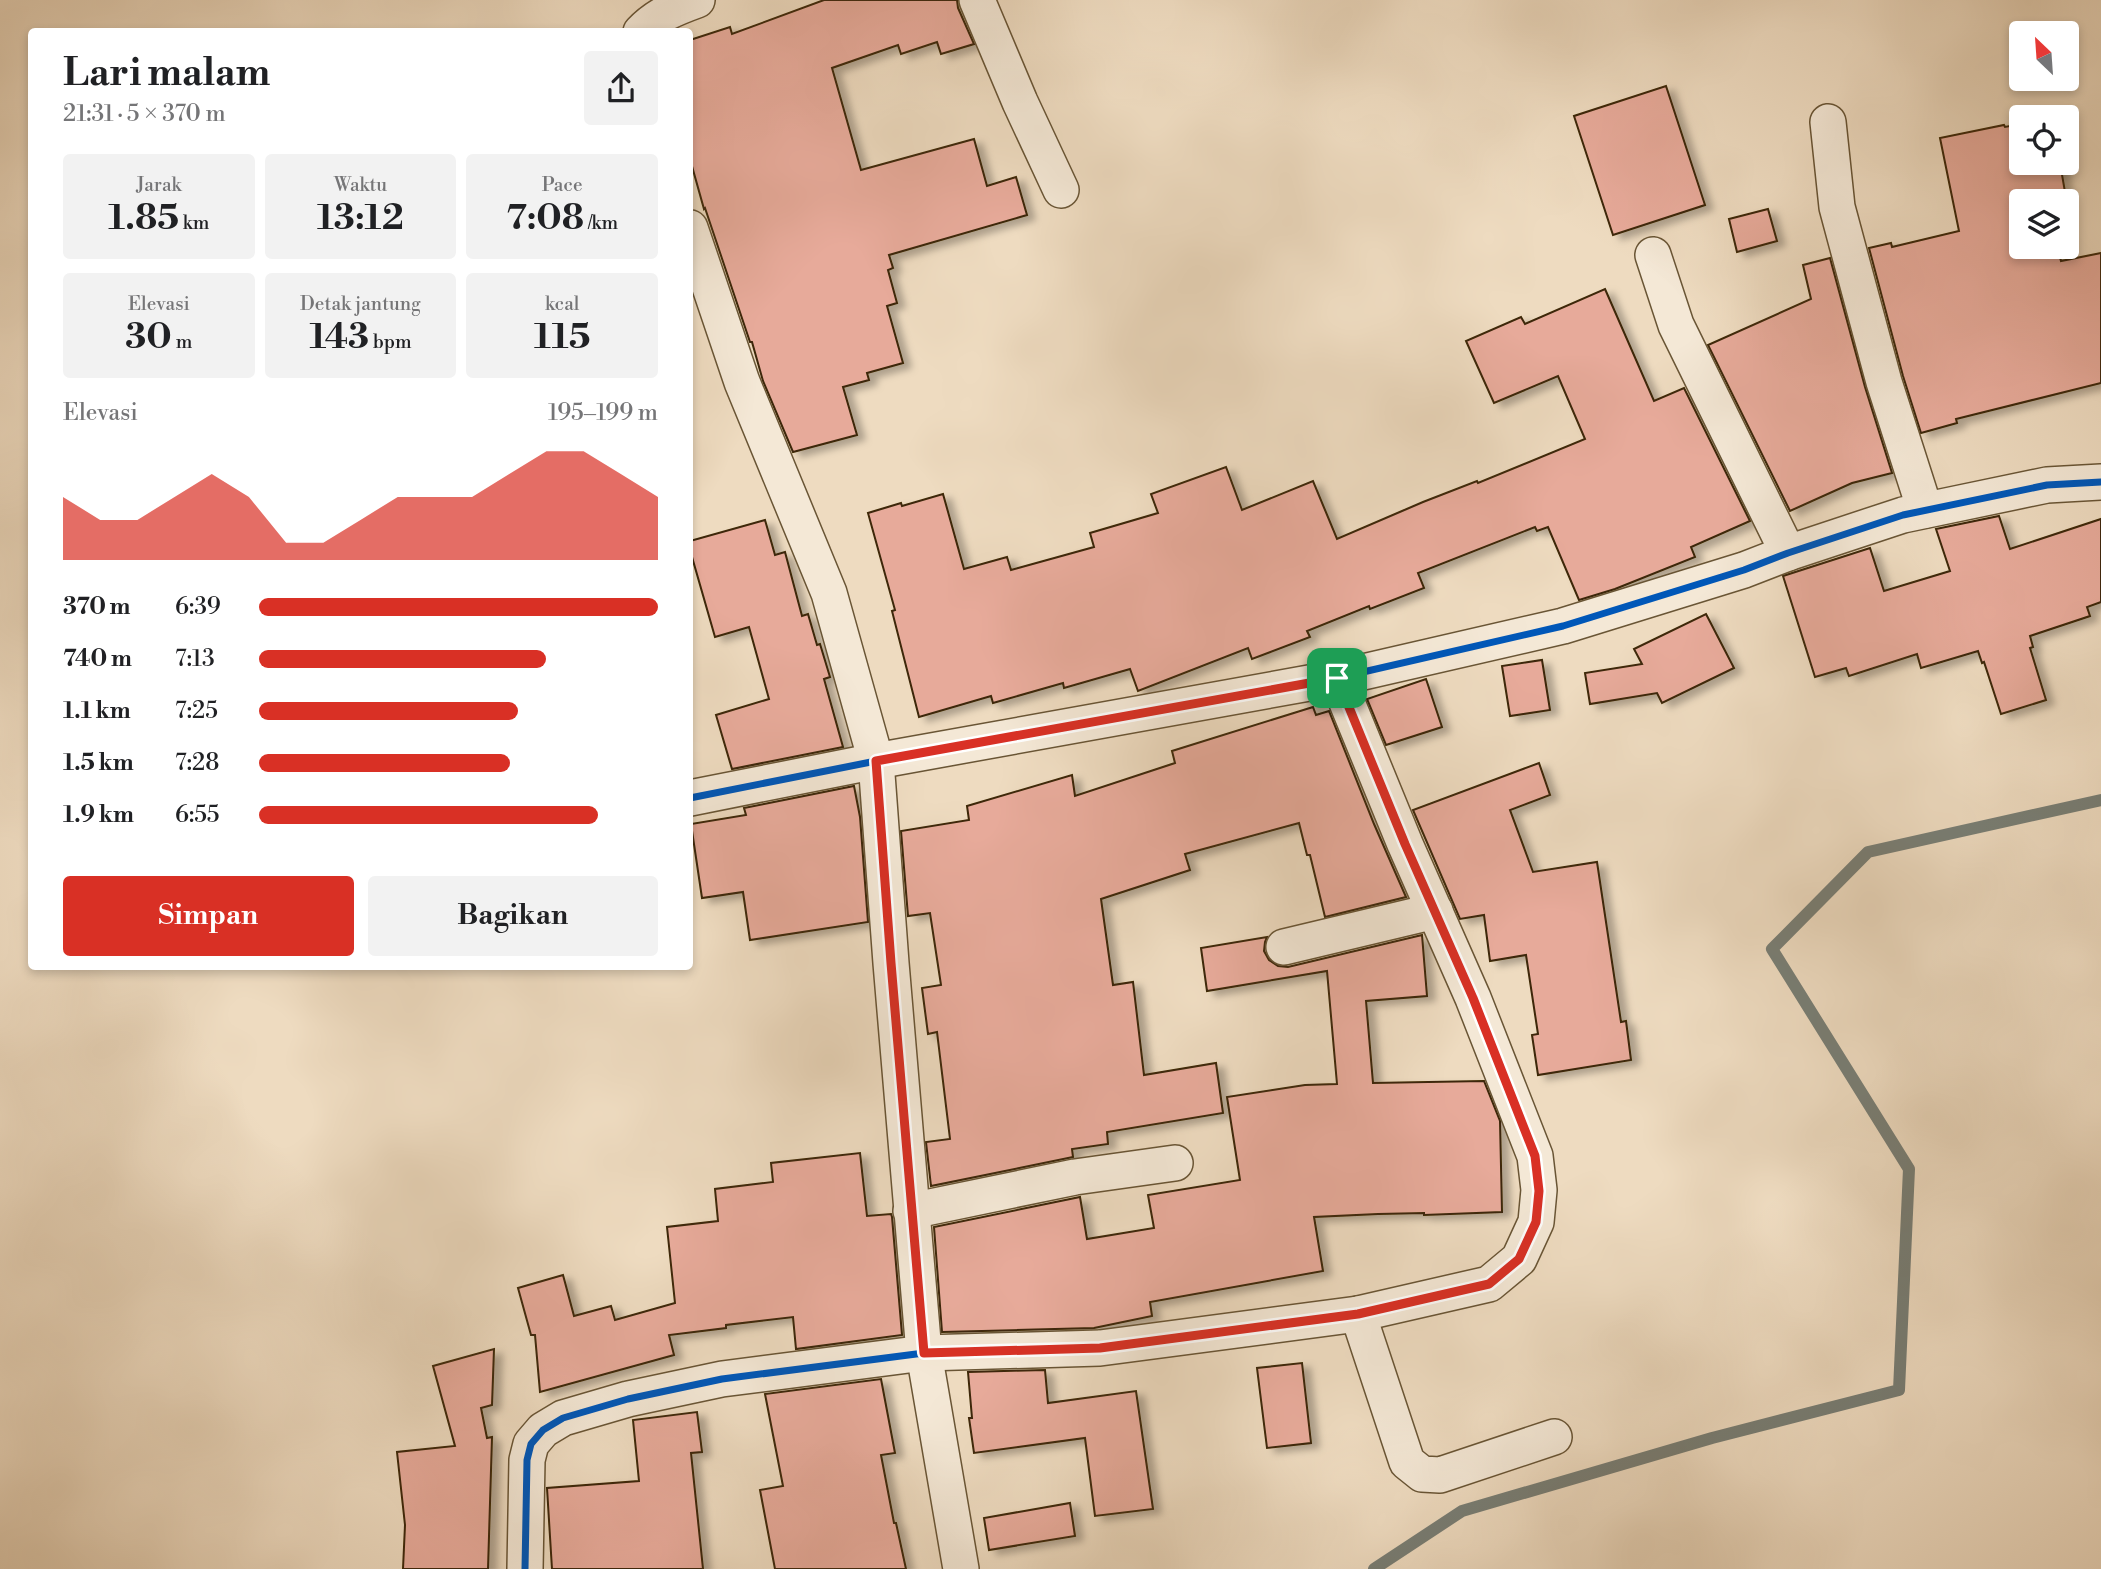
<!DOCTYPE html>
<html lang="id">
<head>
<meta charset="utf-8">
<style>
  body { margin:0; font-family:"Libre Bodoni",serif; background:#f2f2f2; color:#202124; height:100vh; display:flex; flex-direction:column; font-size:26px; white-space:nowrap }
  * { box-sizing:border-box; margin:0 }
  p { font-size:23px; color:#757577 }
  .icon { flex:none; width:38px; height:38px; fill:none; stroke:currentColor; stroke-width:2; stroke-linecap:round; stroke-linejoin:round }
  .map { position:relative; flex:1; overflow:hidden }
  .side { position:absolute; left:28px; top:28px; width:665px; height:942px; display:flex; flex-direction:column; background:#fff; border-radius:7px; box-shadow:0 4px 10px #0003 }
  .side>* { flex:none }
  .needle { width:46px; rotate:335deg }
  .controls { position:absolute; left:2009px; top:21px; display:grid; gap:14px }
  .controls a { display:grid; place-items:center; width:70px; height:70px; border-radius:7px; background:#fff; box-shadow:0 4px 10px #0003; font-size:35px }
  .pin { position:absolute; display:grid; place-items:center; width:60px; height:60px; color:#fff; margin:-30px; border-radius:14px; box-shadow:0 4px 10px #0006 }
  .round { display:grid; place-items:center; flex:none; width:74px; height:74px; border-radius:7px; background:#f2f2f2 }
  .summary { display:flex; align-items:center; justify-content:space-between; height:119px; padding:0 35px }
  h1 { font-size:38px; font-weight:700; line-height:52px }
  .metrics { display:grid; grid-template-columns:repeat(3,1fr); gap:10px; height:119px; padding:7px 35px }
  .metrics div { display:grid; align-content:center; border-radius:7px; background:#f2f2f2; text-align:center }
  .metrics b { font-size:35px; font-weight:700 }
  .metrics small { font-size:19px; font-weight:400 }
  .metrics p { font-size:19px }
  .chart { height:196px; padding:14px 35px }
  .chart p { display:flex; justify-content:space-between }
  .chart svg { width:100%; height:126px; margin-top:7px; fill:#d93025; opacity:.7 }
  .cta { display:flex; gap:14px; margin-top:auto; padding:14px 35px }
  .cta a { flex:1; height:80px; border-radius:7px; background:#d93025; color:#fff; font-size:28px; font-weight:700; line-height:80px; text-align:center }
  .cta a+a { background:#f2f2f2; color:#202124 }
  ul { padding:0 35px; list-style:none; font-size:23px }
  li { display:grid; grid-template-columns:112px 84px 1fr; align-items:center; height:52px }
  li i { height:18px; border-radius:9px; background:#d93025 }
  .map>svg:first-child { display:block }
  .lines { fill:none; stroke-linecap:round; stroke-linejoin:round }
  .stream { stroke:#787e75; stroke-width:12 }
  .building { fill:#e7aa9a; stroke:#3d2807; stroke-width:2; filter:url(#shadow) }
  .street-casing { stroke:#695535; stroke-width:38 }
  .street { stroke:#f4e8d6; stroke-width:35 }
  .cycleway-casing { stroke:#f4e8d6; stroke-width:11 }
  .cycleway { stroke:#0057b8; stroke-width:7 }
  .route-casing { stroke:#fff; stroke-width:14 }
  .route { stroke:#d93025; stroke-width:9 }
</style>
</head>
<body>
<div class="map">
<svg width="2101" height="1569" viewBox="0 0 2101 1569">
  <defs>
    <filter id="shadow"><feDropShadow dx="8" dy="4.5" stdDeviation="3.5" flood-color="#0004"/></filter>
  </defs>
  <rect width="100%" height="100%" fill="#eedbc0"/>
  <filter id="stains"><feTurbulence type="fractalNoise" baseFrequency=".00286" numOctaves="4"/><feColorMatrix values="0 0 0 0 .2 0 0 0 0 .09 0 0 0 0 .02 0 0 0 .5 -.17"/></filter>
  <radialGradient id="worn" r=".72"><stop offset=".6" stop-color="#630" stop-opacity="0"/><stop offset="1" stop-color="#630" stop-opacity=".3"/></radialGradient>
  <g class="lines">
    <polyline class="stream" points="1374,1569 1462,1511 1712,1438 1899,1390 1909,1169 1772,949 1868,852 2101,800"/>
  </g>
  <g class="building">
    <polygon points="824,0 957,0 958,8 974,44 941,54 937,42 901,54 898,45 832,68 861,170 974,139 987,186 1016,177 1027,215 889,255 893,268 888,270 897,303 887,306 903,363 867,373 869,380 843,387 857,435 793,452 763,381 752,342 750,342 705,208 704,209 690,159 690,40 730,27 732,34"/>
    <polygon points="1666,86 1705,205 1613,235 1574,116"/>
    <polygon points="2021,124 2021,163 2060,163 2065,192 2045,196 2047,201 2021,201 2021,247 2057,247 2061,261 2101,253 2101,383 1956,419 1957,423 1921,433 1903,376 1869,248 1891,243 1892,247 1959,231 1940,138 2004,125 2005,127"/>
    <polygon points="1768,209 1777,241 1737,252 1729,219"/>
    <polygon points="1830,258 1865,387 1892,473 1852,483 1790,511 1708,345 1811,299 1803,265"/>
    <polygon points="1605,289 1654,401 1684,388 1750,521 1691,547 1695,557 1615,589 1579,600 1548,527 1537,531 1535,527 1418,573 1424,588 1370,609 1369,606 1307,631 1310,637 1252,659 1248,648 1138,691 1130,669 1064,688 1063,683 993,703 991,696 919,717 892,611 895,610 868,513 901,503 902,506 943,494 964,569 1007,557 1011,570 1094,547 1090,533 1158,513 1151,494 1226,467 1242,510 1313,481 1337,539 1423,502 1477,481 1478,483 1585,439 1558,376 1494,403 1466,341 1521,317 1525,324"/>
    <polygon points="1999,516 2010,549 2101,519 2101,602 2087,607 2090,616 2030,636 2033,647 2030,648 2046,700 2001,714 1984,662 1982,663 1978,651 1921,668 1917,654 1849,676 1846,668 1815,677 1783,576 1870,548 1884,591 1950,571 1936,529"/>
    <polygon points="765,520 775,555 785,552 802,616 808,614 817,645 820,644 830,677 824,679 843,747 732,769 716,715 769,699 749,627 715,637 690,550 690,541"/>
    <polygon points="1706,614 1734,668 1662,703 1657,693 1590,704 1585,673 1642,664 1634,649"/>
    <polygon points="1542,660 1550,710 1510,716 1502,666"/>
    <polygon points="1426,679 1442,727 1386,745 1367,699"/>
    <polygon points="1313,707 1316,715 1329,711 1374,824 1406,897 1325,917 1310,855 1307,855 1299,823 1185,854 1190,870 1101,899 1113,985 1133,982 1144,1075 1216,1063 1223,1113 1107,1132 1108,1144 1072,1149 1073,1157 931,1186 926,1142 950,1139 937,1032 928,1034 922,988 941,985 930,913 908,916 901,831 969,820 967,806 1072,775 1075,796 1175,763 1172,751"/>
    <polygon points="1539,763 1550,795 1510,810 1533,872 1597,862 1621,1022 1626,1021 1631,1060 1538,1075 1532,1035 1538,1034 1526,955 1490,961 1484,915 1460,919 1413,810"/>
    <polygon points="854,786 860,817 868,922 750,940 743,892 702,898 691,824 746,815 744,808"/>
    <polygon points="1422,935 1427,996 1366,1001 1373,1083 1484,1081 1500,1121 1502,1212 1424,1215 1424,1213 1378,1214 1314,1217 1323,1271 1150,1302 1152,1316 1094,1328 942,1332 934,1227 1080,1197 1087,1239 1154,1228 1148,1195 1240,1180 1227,1097 1305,1085 1337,1084 1327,971 1207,991 1201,948 1267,937 1265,942 1264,951 1269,960 1278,966 1288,967"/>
    <polygon points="860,1153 867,1216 891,1214 892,1217 902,1335 796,1349 793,1317 726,1325 726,1328 669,1335 674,1355 540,1392 535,1335 531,1335 518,1288 563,1275 574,1316 611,1306 615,1320 675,1303 667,1227 718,1221 715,1189 773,1182 771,1163"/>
    <polygon points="494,1349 492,1405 481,1408 487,1438 492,1437 488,1569 403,1569 405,1525 397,1452 455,1446 433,1366"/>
    <polygon points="1302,1363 1311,1443 1267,1448 1257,1368"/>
    <polygon points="1045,1370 1048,1403 1136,1391 1153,1509 1095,1516 1085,1438 974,1453 969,1418 972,1418 968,1372"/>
    <polygon points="881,1379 895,1453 881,1455 894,1523 896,1523 906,1569 775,1569 760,1490 783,1486 765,1394"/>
    <polygon points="697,1412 702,1452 691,1453 703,1569 552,1569 547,1488 639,1481 633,1420"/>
    <polygon points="1070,1503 1075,1536 989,1550 984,1518"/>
  </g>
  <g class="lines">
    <defs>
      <g id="street">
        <polyline points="977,0 1020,102 1061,190"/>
        <path d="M641,32C657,15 675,8 697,0"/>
        <polyline points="1828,122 1837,207 1884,382 1925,510"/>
        <polyline points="690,228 742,382 829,593 876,761 891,963 924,1353 961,1569"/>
        <polyline points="1653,255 1676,325 1788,553"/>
        <polyline points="690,798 876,761 1337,678 1563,626 1744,570 1788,553 1903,515 2047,485 2101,482"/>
        <polyline points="1284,947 1435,911"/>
        <polyline points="911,1211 1075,1177 1175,1163"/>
        <polyline points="1358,1314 1407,1462 1422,1474 1440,1475 1554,1437"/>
        <polyline points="525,1569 527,1460 531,1444 543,1430 563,1418 628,1399 722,1379 924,1353 1100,1348 1358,1314 1489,1284 1519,1259 1536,1222 1539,1190 1535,1156 1473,998 1405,844 1337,678"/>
      </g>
    </defs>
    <use href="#street" class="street-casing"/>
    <use href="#street" class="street"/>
    <defs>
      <g id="cycleway">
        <polyline points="690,798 876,761 1337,678 1563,626 1744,570 1788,553 1903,515 2047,485 2101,482"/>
        <polyline points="525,1569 527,1460 531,1444 543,1430 563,1418 628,1399 722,1379 924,1353 1100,1348 1358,1314 1489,1284 1519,1259 1536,1222 1539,1190 1535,1156 1473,998 1405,844 1337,678"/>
      </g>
    </defs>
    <use href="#cycleway" class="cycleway-casing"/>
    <use href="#cycleway" class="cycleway"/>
  </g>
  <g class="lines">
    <defs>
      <polygon id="route" points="1337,678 1405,844 1473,998 1535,1156 1539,1191 1536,1222 1519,1259 1489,1284 1358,1314 1100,1348 924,1353 891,963 876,761"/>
    </defs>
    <use href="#route" class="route-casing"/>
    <use href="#route" class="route"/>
  </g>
  <rect width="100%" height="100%" filter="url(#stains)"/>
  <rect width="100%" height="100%" fill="url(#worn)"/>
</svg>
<div class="controls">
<a><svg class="needle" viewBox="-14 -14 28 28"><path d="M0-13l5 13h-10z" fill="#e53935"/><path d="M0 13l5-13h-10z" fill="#757577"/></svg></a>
<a><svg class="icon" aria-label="locate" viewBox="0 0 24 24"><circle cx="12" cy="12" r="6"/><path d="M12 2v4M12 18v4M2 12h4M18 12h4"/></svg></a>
<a><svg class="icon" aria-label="layers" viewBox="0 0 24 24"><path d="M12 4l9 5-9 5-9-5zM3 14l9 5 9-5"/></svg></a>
</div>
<div class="pin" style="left:1337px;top:678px;background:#1e9e55"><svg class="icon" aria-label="arrive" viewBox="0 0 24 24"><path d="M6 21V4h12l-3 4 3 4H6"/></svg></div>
<section class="side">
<div class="summary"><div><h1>Lari malam</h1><p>21:31 · 5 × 370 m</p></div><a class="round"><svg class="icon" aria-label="share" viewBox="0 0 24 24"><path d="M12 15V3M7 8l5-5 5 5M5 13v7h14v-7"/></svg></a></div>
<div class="metrics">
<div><p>Jarak</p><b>1.85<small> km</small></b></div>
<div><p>Waktu</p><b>13:12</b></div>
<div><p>Pace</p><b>7:08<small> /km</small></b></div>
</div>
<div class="metrics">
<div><p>Elevasi</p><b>30<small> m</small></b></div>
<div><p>Detak jantung</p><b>143<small> bpm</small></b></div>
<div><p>kcal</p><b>115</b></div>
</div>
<div class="chart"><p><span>Elevasi</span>195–199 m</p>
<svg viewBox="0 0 160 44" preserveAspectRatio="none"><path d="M0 44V22L10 30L20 30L30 22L40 14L50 22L60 38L70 38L80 30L90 22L100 22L110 22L120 14L130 6L140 6L150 14L160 22V44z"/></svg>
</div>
<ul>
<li><b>370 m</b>6:39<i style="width:100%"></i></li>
<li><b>740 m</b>7:13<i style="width:72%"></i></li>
<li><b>1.1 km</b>7:25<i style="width:65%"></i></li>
<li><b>1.5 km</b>7:28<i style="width:63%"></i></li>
<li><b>1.9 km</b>6:55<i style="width:85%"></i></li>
</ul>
<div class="cta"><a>Simpan</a><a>Bagikan</a></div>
</section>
</div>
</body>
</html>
